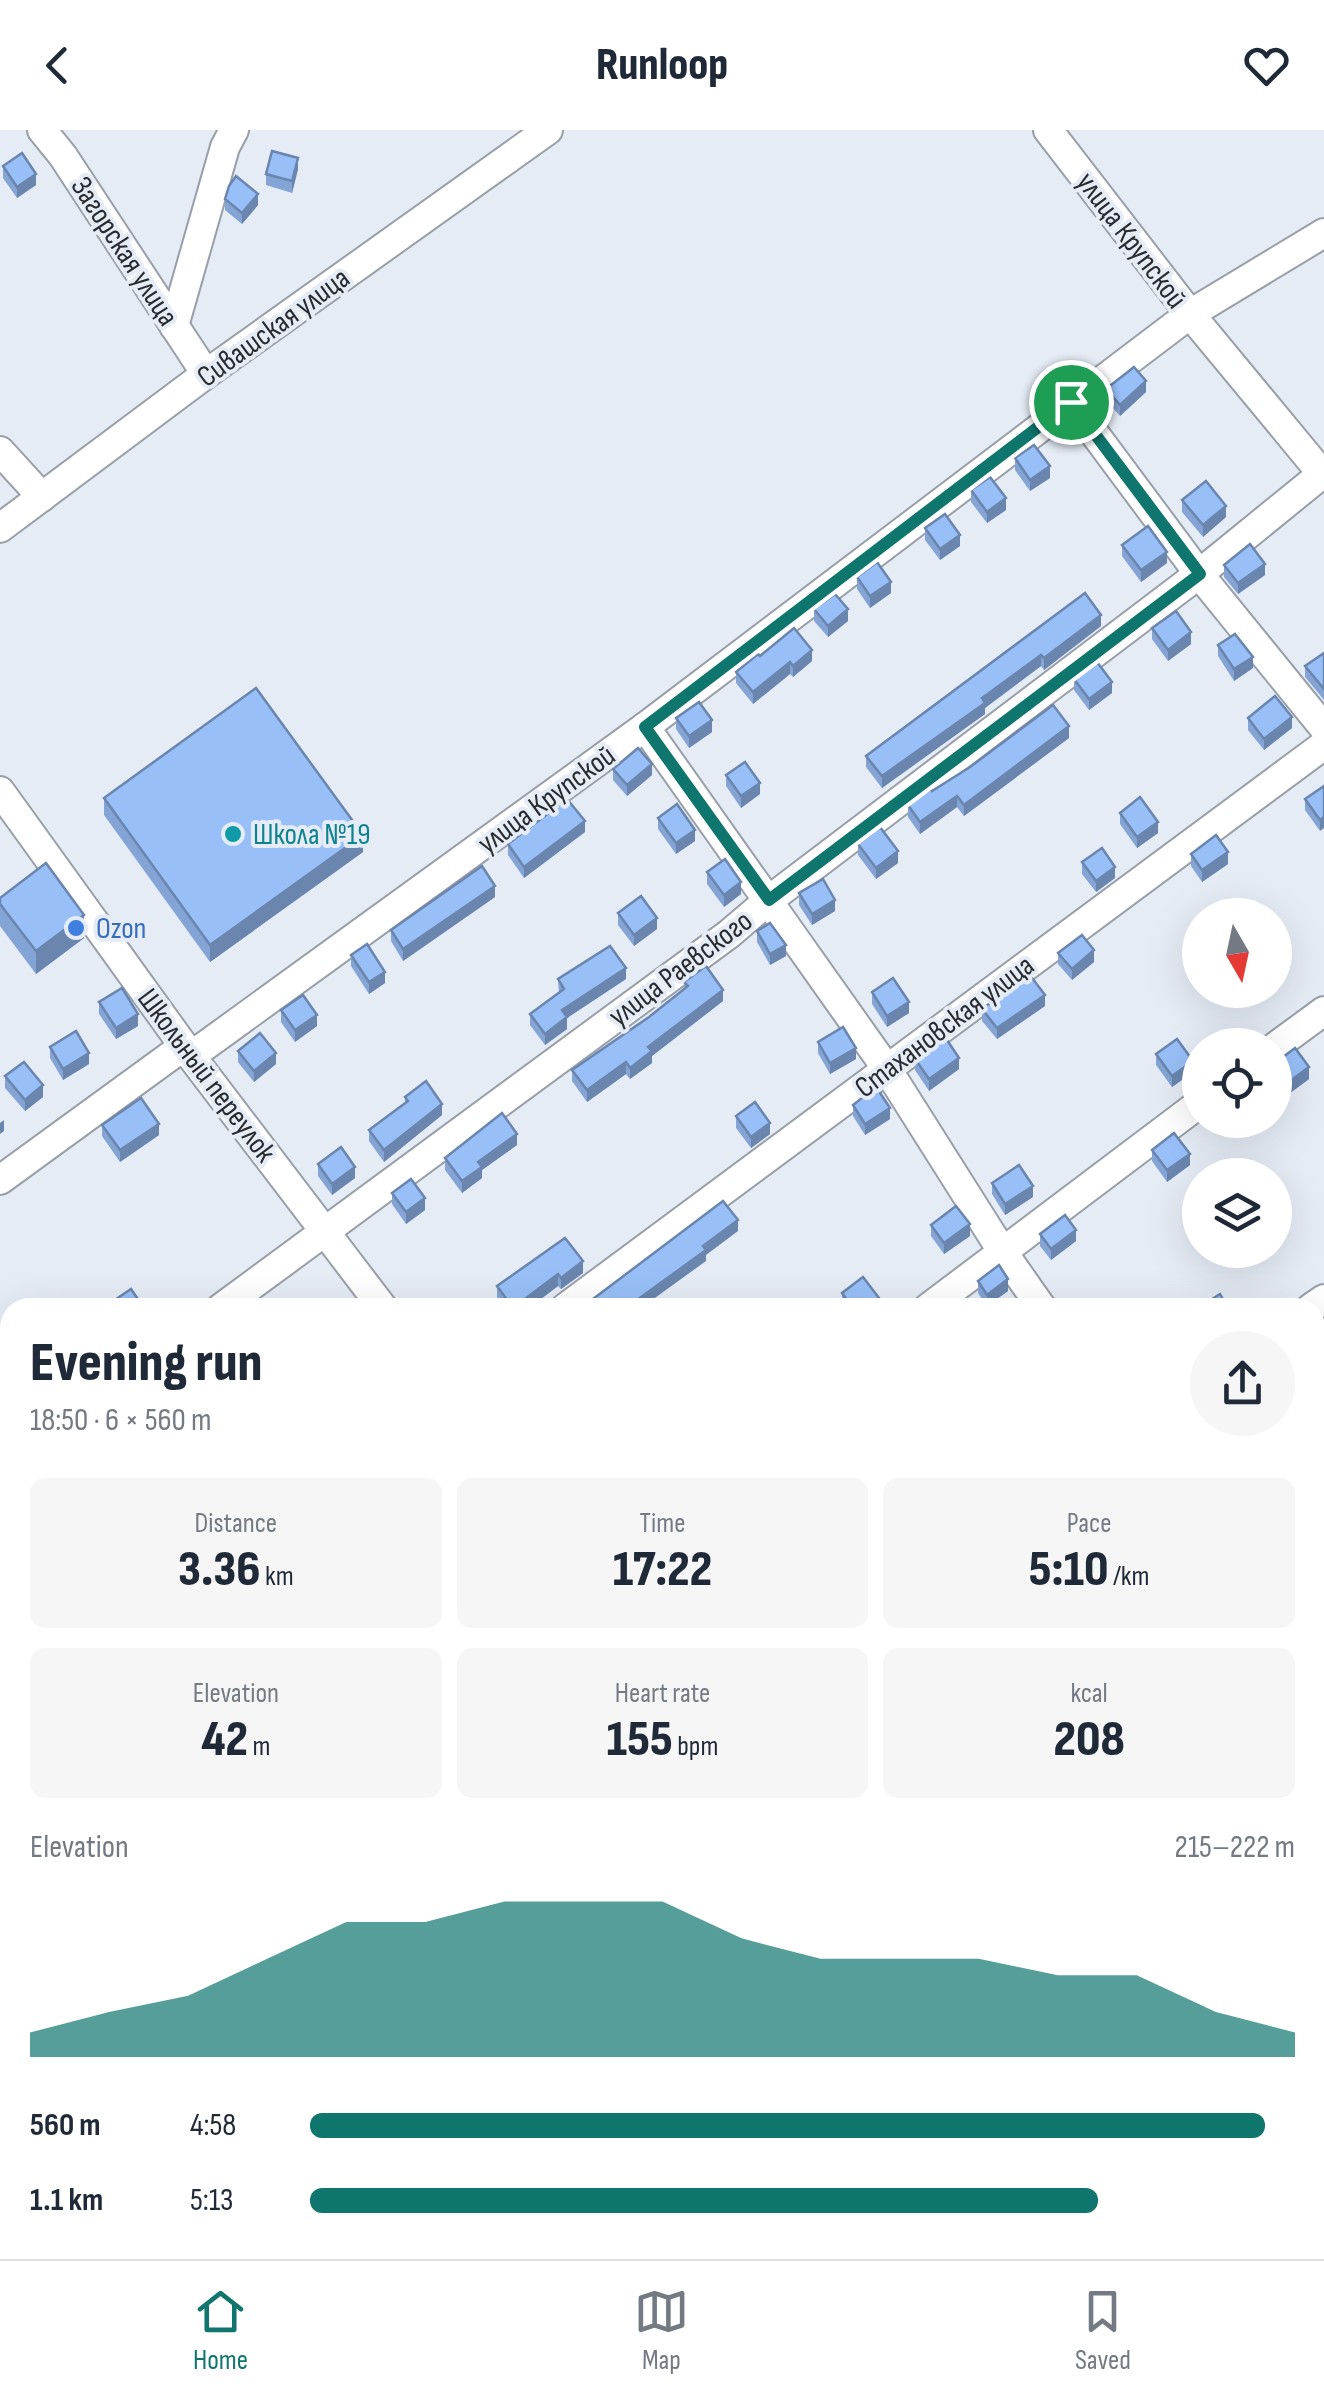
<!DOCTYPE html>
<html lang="en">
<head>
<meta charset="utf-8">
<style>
  body { margin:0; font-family:"Sofia Sans Condensed",sans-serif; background:#f6f6f7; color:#1f2937; height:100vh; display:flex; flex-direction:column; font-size:38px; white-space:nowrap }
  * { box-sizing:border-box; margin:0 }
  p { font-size:32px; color:#747a83 }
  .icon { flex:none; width:55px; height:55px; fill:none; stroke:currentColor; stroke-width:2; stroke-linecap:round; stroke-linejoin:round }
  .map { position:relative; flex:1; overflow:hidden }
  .side { position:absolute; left:0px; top:1168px; width:1325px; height:962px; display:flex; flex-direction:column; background:#fff; border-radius:30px 30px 0 0; box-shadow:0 10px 40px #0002 }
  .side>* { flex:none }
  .needle { width:65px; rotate:171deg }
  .tools { position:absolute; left:1182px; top:768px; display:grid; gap:20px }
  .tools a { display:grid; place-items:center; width:110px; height:110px; border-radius:50%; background:#fff; box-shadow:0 10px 40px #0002; font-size:50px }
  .pin { position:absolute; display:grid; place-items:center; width:85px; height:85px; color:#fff; margin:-42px; border:5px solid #fff; border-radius:50%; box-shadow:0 2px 10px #0007 }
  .round { display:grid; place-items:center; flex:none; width:105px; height:105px; border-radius:52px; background:#f6f6f7 }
  .overview { display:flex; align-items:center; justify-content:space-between; height:170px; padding:0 30px }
  h1 { font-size:55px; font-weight:800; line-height:75px }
  .metrics { display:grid; grid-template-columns:repeat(3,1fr); gap:15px; height:170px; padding:10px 30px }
  .metrics div { display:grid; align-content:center; border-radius:15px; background:#f6f6f7; text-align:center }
  .metrics b { font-size:50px; font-weight:800 }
  .metrics small { font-size:28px; font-weight:400 }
  .metrics p { font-size:28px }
  .chart { height:280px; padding:20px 30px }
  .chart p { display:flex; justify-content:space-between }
  .chart svg { width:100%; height:180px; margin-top:10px; fill:#0f766e; opacity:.7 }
  ul { padding:0 30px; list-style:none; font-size:32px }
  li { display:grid; grid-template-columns:160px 120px 1fr; align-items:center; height:75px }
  li i { height:25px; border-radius:12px; background:#0f766e }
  header { display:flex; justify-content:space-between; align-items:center; height:130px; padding:0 30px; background:#fff; font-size:45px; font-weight:800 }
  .dock { display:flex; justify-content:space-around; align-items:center; height:140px; border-top:2px solid #e0e1e3; background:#fff; font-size:28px; color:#747a83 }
  .dock a { display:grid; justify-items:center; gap:5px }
  .dock .active { color:#0f766e }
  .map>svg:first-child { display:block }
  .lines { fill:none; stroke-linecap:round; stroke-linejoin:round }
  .minor-casing { stroke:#999fa8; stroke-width:32 }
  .minor { stroke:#fff; stroke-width:28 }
  .wall { fill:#83a4d5 }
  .shaded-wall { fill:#6a86ae }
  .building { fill:#98bff8; stroke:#6a86ae; stroke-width:2.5 }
  .route-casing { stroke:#fff; stroke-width:20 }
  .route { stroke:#0f766e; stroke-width:12 }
  .culture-dot { fill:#0f9aa8; stroke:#e6ecf6; stroke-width:4 }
  .shop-dot { fill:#3f7fe0; stroke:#e6ecf6; stroke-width:4 }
  .labels { text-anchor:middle; stroke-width:8; stroke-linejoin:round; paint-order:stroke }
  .street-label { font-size:30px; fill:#282a2e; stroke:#e6ecf6 }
  .culture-label { font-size:30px; fill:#0d838f; stroke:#e6ecf6; text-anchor:start }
  .shop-label { font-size:30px; fill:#366cbe; stroke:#e6ecf6; text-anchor:start }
</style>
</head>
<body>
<header><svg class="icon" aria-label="back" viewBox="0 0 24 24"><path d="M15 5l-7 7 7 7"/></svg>Runloop<svg class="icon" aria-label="heart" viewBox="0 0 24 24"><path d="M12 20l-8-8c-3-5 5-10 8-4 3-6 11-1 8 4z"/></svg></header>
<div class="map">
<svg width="1324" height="2129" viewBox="0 0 1324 2129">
  <rect width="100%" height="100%" fill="#e6ecf6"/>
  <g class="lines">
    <defs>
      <g id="minor">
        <polyline points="42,0 63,26 206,244"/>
        <polyline points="1048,0 1190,184 1324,346"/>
        <polyline points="174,196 225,17 234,0"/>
        <polyline points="1071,272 1199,444 1324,598"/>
        <polyline points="0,321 42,367"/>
        <polyline points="0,398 206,244 548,0"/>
        <polyline points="645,597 887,939 1002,1121 1042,1178"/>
        <polyline points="0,661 191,926 383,1178"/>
        <polyline points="1275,917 1324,881"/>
        <polyline points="191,926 645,597 1190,184 1324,103"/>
        <polyline points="0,1050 184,916"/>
        <polyline points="221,1178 729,804 769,770 1199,444 1322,344"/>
        <polyline points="565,1178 1324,615"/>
        <polyline points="928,1178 1200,973"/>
        <polyline points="1311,1178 1324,1169"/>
        <polyline points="0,1315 10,1333"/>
        <polyline points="0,1612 10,1605"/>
        <polyline points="1315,1680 1324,1674"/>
        <polyline points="0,1876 10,1868"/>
        <polyline points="582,2120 589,2129"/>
        <polyline points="11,2129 24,2120"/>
        <polyline points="374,2129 387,2120"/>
        <polyline points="914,2129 924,2120"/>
      </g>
    </defs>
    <use href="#minor" class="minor-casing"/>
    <use href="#minor" class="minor"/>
  </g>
  <g class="wall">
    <polygon points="3,36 36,55 17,68 3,48"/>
    <polygon points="298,39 292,63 266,55 266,44"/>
    <polygon points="225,69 258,75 242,94 225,80"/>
    <polygon points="1106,259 1146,262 1120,286 1106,270"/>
    <polygon points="1015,328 1050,348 1030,361 1015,340"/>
    <polygon points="971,360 1006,380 987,393 971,372"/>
    <polygon points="1182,370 1226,387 1203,407 1182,382"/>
    <polygon points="925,398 960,416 940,430 925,410"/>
    <polygon points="1122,415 1167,433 1141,452 1122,426"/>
    <polygon points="1224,435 1265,445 1238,464 1224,447"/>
    <polygon points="857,447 891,463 870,478 857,459"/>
    <polygon points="1085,463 1101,496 1044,540 1041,536 985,578 985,584 882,658 866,637 866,626"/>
    <polygon points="814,479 848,491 828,507 814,491"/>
    <polygon points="1152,498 1191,514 1168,531 1152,509"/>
    <polygon points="1218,515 1253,538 1234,551 1218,526"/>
    <polygon points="1324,523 1324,570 1305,547 1305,536"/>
    <polygon points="760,526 812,531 793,547 790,544 753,574 736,553 736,542"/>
    <polygon points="1074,549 1112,563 1089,580 1074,560"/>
    <polygon points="676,588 712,602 689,618 676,599"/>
    <polygon points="1248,588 1292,598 1264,620 1248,600"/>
    <polygon points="1069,608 964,686 957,677 920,704 908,687 908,675 932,661"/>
    <polygon points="613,639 652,645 627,666 613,650"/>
    <polygon points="726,645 760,664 741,678 726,656"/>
    <polygon points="1324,656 1320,701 1305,680 1305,669"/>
    <polygon points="104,668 363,722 210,832 104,685"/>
    <polygon points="1120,683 1158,703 1137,718 1120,694"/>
    <polygon points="658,688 695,711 676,724 658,699"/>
    <polygon points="585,702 524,748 508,725 508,714"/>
    <polygon points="858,714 898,733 876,749 858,725"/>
    <polygon points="1191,724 1228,734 1202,752 1191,736"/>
    <polygon points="1082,732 1115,748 1096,762 1082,744"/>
    <polygon points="707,742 741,764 724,777 707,754"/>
    <polygon points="799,763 835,781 812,795 799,775"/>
    <polygon points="495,767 403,831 391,811 391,800"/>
    <polygon points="0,768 84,808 36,844 0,796"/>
    <polygon points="618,783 657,799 634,816 618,795"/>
    <polygon points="757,801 786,826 770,835 757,812"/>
    <polygon points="1058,823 1094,832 1072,850 1058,834"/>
    <polygon points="351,825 385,853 369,864 351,836"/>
    <polygon points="558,849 626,849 567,888 567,899 545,915 530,895 530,884 559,863"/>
    <polygon points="684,852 723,871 652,926 652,933 630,949 626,944 587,972 572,951 572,940 649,887 684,859"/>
    <polygon points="872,862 909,883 887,897 872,874"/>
    <polygon points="99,872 138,896 116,909 99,884"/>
    <polygon points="1045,876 997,909 982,891 982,879"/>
    <polygon points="281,880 317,896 295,912 281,892"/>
    <polygon points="818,912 856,929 830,944 818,923"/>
    <polygon points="50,917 89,934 63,950 50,928"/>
    <polygon points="238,921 276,934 254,952 238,932"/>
    <polygon points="1156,924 1193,942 1172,957 1156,935"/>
    <polygon points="915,929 959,939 929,961 915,940"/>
    <polygon points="1275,933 1309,949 1286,966 1275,951"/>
    <polygon points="5,946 43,967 25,981 5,958"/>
    <polygon points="405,967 442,985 384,1032 369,1011 369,1000 405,973"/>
    <polygon points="853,975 890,989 865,1005 853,986"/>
    <polygon points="736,986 770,1004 751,1018 736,998"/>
    <polygon points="1229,990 1254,990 1238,1002"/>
    <polygon points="102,995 159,1005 120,1032 102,1006"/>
    <polygon points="517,1015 482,1040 482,1048 462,1063 445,1040 445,1028"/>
    <polygon points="1152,1020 1190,1035 1167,1052 1152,1031"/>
    <polygon points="318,1034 355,1048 332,1065 318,1046"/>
    <polygon points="992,1053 1033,1067 1005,1085 992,1064"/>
    <polygon points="392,1063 425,1080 406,1094 392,1074"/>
    <polygon points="931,1095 970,1106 944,1124 931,1106"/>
    <polygon points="1040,1104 1076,1111 1051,1130 1040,1116"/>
    <polygon points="565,1108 583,1143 561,1159 558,1156 529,1178 505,1178 497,1167 497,1156"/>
    <polygon points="978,1151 1008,1161 987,1176 978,1163"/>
    <polygon points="842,1163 879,1178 844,1178 842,1174"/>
    <polygon points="10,1217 10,1248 0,1235 0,1224"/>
    <polygon points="421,2120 447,2120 447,2124 441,2129 427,2129"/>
  </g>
  <g class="shaded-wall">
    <polygon points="298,28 298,39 292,63 292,51"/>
    <polygon points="36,44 36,55 17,68 17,57"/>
    <polygon points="258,64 258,75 242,94 242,83"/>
    <polygon points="1146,251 1146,262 1120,286 1120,275"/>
    <polygon points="1050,336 1050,348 1030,361 1030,350"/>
    <polygon points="1006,368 1006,380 987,393 987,382"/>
    <polygon points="1226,376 1226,387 1203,407 1203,395"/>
    <polygon points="960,405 960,416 940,430 940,419"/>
    <polygon points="1167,422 1167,433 1141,452 1141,440"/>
    <polygon points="1265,434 1265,445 1238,464 1238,453"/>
    <polygon points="891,452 891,463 870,478 870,466"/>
    <polygon points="848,479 848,491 828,507 828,496"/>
    <polygon points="1101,485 1101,496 1044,540 1044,528"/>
    <polygon points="1191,502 1191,514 1168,531 1168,520"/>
    <polygon points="812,520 812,531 793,547 793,536"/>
    <polygon points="1041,525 1041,536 985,578 985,584 882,658 882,646 982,568"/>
    <polygon points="1253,527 1253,538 1234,551 1234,539"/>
    <polygon points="790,532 790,544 753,574 753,562"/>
    <polygon points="1112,552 1112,563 1089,580 1089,569"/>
    <polygon points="1292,587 1292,598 1264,620 1264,609"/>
    <polygon points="712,590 712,602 689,618 689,606"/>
    <polygon points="1069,596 1069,608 964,686 964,675"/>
    <polygon points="652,634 652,645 627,666 627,655"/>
    <polygon points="760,653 760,664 741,678 741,666"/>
    <polygon points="957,666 957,677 920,704 920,692"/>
    <polygon points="1324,687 1324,698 1320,701 1320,690"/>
    <polygon points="585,691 585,702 524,748 524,737"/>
    <polygon points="1158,692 1158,703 1137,718 1137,707"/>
    <polygon points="695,700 695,711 676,724 676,713"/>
    <polygon points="363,705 363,722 210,832 210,815"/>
    <polygon points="898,721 898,733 876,749 876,738"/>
    <polygon points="1228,722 1228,734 1202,752 1202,740"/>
    <polygon points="1115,737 1115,748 1096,762 1096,751"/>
    <polygon points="741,752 741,764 724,777 724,765"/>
    <polygon points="495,756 495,767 403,831 403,819"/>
    <polygon points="835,770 835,781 812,795 812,784"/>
    <polygon points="84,785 84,808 36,844 36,821"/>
    <polygon points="657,788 657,799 634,816 634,805"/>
    <polygon points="786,815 786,826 770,835 770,824"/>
    <polygon points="1094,820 1094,832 1072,850 1072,839"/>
    <polygon points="626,838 626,849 567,888 567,899 545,915 545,904 562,880"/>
    <polygon points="385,842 385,853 369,864 369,852"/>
    <polygon points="723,860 723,871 652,926 652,933 630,949 630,938 648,917"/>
    <polygon points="1045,865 1045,876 997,909 997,898"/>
    <polygon points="909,872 909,883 887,897 887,886"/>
    <polygon points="138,884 138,896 116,909 116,898"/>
    <polygon points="317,885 317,896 295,912 295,900"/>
    <polygon points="856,918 856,929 830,944 830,933"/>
    <polygon points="89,923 89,934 63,950 63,939"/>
    <polygon points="276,923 276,934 254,952 254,941"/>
    <polygon points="959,928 959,939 929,961 929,949"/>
    <polygon points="1193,931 1193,942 1172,957 1172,946"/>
    <polygon points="626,932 626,944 587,972 587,960"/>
    <polygon points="1309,937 1309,949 1286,966 1286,954"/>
    <polygon points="43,955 43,967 25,981 25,970"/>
    <polygon points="442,974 442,985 384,1032 384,1020"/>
    <polygon points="890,978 890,989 865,1005 865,994"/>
    <polygon points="4,990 4,1001 0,1004 0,993"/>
    <polygon points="1238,990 1254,990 1238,1002"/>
    <polygon points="770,993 770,1004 751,1018 751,1007"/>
    <polygon points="159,994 159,1005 120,1032 120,1020"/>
    <polygon points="517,1004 517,1015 482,1040 482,1048 462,1063 462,1051 478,1032"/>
    <polygon points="1190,1024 1190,1035 1167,1052 1167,1040"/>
    <polygon points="355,1037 355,1048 332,1065 332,1054"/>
    <polygon points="1033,1056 1033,1067 1005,1085 1005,1074"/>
    <polygon points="425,1068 425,1080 406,1094 406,1082"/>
    <polygon points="738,1090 738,1101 706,1125 706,1131 641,1178 626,1178"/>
    <polygon points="970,1094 970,1106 944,1124 944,1113"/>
    <polygon points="1076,1100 1076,1111 1051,1130 1051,1119"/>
    <polygon points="583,1131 583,1143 561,1159 561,1148"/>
    <polygon points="558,1144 558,1156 529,1178 514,1178"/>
    <polygon points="1008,1149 1008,1161 987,1176 987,1165"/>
    <polygon points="879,1168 879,1178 867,1178"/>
    <polygon points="437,2120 447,2120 447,2124 441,2129 432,2129 432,2124"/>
  </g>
  <g class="building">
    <polygon points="272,21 298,28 292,51 266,44"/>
    <polygon points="22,23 36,44 17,57 3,36"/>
    <polygon points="236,46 258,64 242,83 225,69 229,56"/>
    <polygon points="1134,237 1146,251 1120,275 1106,259"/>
    <polygon points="1034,315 1050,336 1030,350 1015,328"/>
    <polygon points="990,347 1006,368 987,382 971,360"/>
    <polygon points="1206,351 1226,376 1203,395 1182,370"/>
    <polygon points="945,384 960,405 940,419 925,398"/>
    <polygon points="1148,396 1167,422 1141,440 1122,415"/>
    <polygon points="1250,414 1265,434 1238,453 1224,435"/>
    <polygon points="877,432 891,452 870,466 857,447"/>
    <polygon points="1085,463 1101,485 1044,528 1041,525 982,568 985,573 882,646 866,626"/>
    <polygon points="835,464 848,479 828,496 814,479"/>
    <polygon points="1176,481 1191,502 1168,520 1152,498"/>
    <polygon points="794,498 812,520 793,536 790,532 753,562 736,542 758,524 760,526"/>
    <polygon points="1235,504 1253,527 1234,539 1218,515"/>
    <polygon points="1324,523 1324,559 1305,536"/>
    <polygon points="1097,532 1112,552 1089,569 1074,549"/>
    <polygon points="256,558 363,705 210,815 104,668"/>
    <polygon points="1275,566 1292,587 1264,609 1248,588"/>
    <polygon points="699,572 712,590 689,606 676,588"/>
    <polygon points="1053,575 1069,596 964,675 957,666 920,692 908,675 930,658 932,661 970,637"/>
    <polygon points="638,618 652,634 627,655 613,639"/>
    <polygon points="745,632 760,653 741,666 726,645"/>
    <polygon points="1324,656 1324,687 1320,690 1305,669"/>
    <polygon points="1140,667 1158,692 1137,707 1120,683"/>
    <polygon points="567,669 585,691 524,737 508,714"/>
    <polygon points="677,674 695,700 676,713 658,688"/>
    <polygon points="880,697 898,721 876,738 858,714"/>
    <polygon points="1216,705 1228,722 1202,740 1191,724"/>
    <polygon points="1102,718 1115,737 1096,751 1082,732"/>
    <polygon points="725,729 741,752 724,765 707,742"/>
    <polygon points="46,733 84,785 36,821 0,774 0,768"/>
    <polygon points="482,736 495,756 403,819 391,800"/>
    <polygon points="823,749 835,770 812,784 799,763"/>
    <polygon points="641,766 657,788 634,805 618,783"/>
    <polygon points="770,793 786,815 770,824 757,801"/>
    <polygon points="1082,805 1094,820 1072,839 1058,823"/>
    <polygon points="367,814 385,842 369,852 351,825"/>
    <polygon points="610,816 626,838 562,880 567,887 545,904 530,884 564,859 558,849"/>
    <polygon points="706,836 723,860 648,917 652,921 630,938 626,932 587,960 572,940 649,887 688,856 684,852"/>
    <polygon points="1029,844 1045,865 997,898 982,879"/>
    <polygon points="893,848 909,872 887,886 872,862"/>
    <polygon points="122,858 138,884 116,898 99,872"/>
    <polygon points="303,865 317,885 295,900 281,880"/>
    <polygon points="843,897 856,918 830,933 818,912"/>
    <polygon points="76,901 89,923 63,939 50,917"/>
    <polygon points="260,903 276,923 254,941 238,921"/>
    <polygon points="945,907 959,928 929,949 915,929"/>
    <polygon points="1177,909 1193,931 1172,946 1156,924"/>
    <polygon points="1295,918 1309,937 1286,954 1275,939 1275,933"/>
    <polygon points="24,932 43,955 25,970 5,946"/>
    <polygon points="426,951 442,974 384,1020 369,1000 408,971 405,967"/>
    <polygon points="876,957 890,978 865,994 853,975"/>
    <polygon points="141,968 159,994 120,1020 102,995"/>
    <polygon points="755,972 770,993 751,1007 736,986"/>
    <polygon points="502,983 517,1004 478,1032 482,1037 462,1051 445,1028"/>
    <polygon points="1174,1003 1190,1024 1167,1040 1152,1020"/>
    <polygon points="341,1017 355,1037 332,1054 318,1034"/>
    <polygon points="1019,1035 1033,1056 1005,1074 992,1053"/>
    <polygon points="411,1049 425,1068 406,1082 392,1063"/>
    <polygon points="723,1071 738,1090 703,1116 706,1120 626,1178 587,1178 585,1175"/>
    <polygon points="956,1076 970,1094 944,1113 931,1095"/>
    <polygon points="1065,1085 1076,1100 1051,1119 1040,1104"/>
    <polygon points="565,1108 583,1131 561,1148 558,1144 513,1178 497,1156"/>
    <polygon points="999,1135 1008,1149 987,1165 978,1151"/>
    <polygon points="863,1147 879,1168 867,1178 853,1178 842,1163"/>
    <polygon points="131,1159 144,1178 103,1178"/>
    <polygon points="1220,1164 1228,1178 1201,1178 1200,1177"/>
    <polygon points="10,1217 10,1237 0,1224"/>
    <polygon points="416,2120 419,2120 425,2129 403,2129"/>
  </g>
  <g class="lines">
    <defs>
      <polygon id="route" points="1071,272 1200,444 769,770 645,597"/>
    </defs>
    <use href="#route" class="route-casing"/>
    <use href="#route" class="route"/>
  </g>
  <circle class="culture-dot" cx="233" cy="704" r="10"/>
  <circle class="shop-dot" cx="76" cy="798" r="10"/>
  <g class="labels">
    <g class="street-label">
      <text transform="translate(1132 110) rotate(53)" y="10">улица Крупской</text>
      <text transform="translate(125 121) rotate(57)" y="10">Загорская улица</text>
      <text transform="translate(273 197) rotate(-36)" y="10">Сивашская улица</text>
      <text transform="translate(546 669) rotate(-36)" y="10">улица Крупской</text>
      <text transform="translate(680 838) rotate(-37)" y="10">улица Раевского</text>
      <text transform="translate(944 896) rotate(-37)" y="10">Стахановская улица</text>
      <text transform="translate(207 945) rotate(53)" y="10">Школьный переулок</text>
    </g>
    <g class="culture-label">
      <text x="253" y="714">Школа №19</text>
    </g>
    <g class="shop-label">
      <text x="96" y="808">Ozon</text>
    </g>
  </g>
</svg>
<div class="tools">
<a><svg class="needle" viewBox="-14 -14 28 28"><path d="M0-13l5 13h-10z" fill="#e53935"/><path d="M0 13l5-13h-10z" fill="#747a83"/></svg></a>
<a><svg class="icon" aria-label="locate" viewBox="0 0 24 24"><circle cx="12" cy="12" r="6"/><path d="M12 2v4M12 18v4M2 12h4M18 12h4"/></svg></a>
<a><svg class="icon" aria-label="layers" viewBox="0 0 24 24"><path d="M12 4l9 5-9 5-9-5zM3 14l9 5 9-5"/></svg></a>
</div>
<div class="pin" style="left:1071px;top:272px;background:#1e9e55"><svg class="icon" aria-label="arrive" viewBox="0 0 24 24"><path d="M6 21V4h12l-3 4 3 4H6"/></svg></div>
<section class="side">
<div class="overview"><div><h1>Evening run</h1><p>18:50 · 6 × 560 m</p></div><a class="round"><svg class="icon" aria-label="share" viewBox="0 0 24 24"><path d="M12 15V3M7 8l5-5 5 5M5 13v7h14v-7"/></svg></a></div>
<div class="metrics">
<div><p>Distance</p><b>3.36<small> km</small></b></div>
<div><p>Time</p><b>17:22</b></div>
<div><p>Pace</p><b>5:10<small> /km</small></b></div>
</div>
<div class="metrics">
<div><p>Elevation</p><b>42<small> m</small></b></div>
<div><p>Heart rate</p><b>155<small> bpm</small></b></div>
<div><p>kcal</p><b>208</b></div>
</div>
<div class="chart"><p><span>Elevation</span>215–222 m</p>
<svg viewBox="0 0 160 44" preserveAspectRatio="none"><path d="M0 44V38L10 33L20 29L30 20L40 11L50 11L60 6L70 6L80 6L90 15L100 20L110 20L120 20L130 24L140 24L150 33L160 38V44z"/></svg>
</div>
<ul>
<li><b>560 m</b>4:58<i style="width:97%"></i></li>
<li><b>1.1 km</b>5:13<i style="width:80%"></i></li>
</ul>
</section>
</div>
<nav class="dock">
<a class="active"><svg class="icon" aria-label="home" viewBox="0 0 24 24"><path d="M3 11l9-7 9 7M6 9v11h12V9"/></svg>Home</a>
<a><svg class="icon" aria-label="map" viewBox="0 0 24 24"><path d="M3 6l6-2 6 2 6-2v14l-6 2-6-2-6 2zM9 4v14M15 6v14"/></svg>Map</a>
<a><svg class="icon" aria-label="saved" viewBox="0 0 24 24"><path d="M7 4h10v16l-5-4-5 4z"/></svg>Saved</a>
</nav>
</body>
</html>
